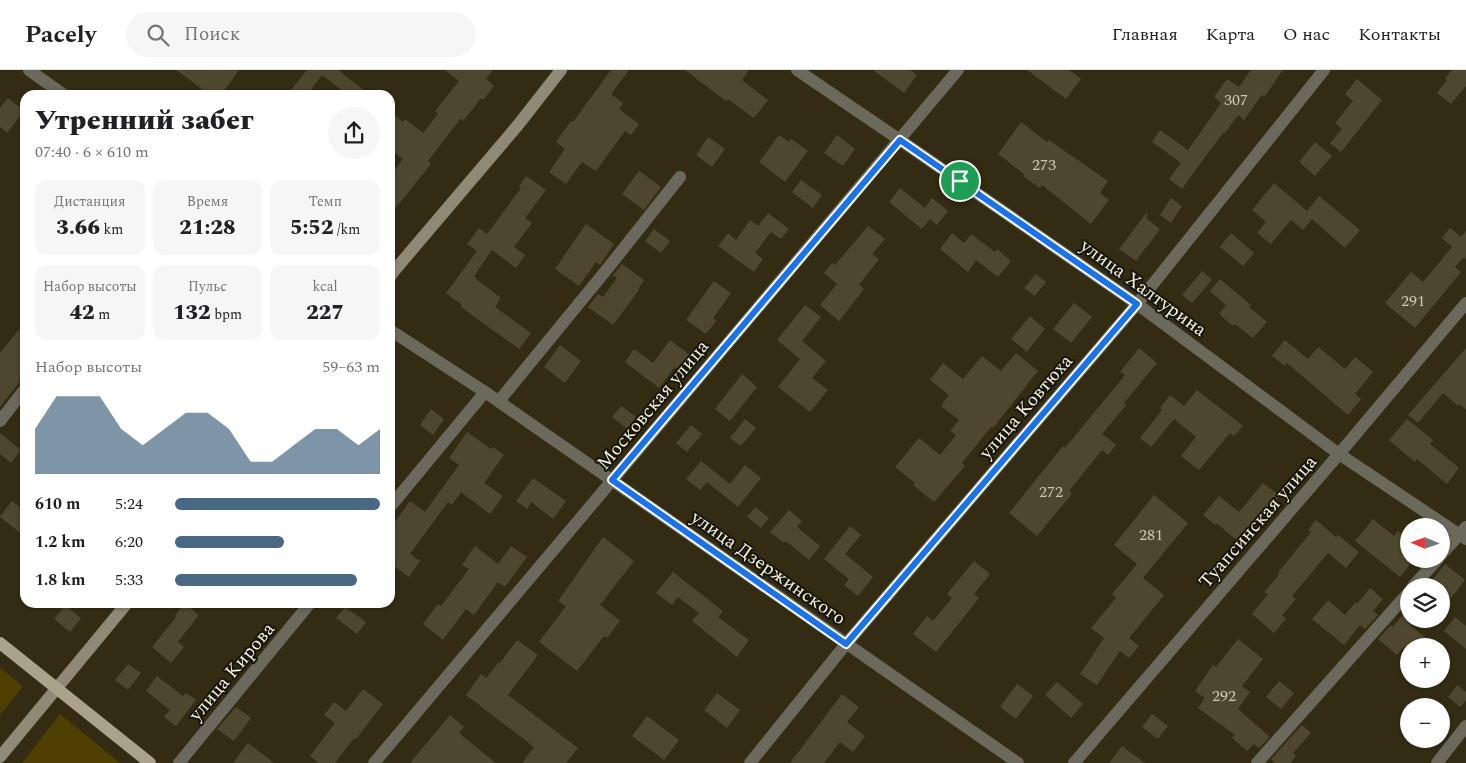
<!DOCTYPE html>
<html lang="ru">
<head>
<meta charset="utf-8">
<style>
  body { margin:0; font-family:Spectral,serif; background:#f6f6f6; color:#202124; height:100vh; display:flex; flex-direction:column; font-size:19px; white-space:nowrap }
  * { box-sizing:border-box; margin:0 }
  p { font-size:16px; color:#757577 }
  .icon { flex:none; width:28px; height:28px; fill:none; stroke:currentColor; stroke-width:2; stroke-linecap:round; stroke-linejoin:round }
  .map { position:relative; flex:1; overflow:hidden }
  .drawer { position:absolute; left:20px; top:20px; width:375px; height:518px; display:flex; flex-direction:column; background:#fff; border-radius:15px; box-shadow:0 1px 4px #0004 }
  .drawer>* { flex:none }
  .needle { width:32px; rotate:272deg }
  .tools { position:absolute; left:1400px; top:448px; display:grid; gap:10px }
  .tools a { display:grid; place-items:center; width:50px; height:50px; border-radius:50%; background:#fff; box-shadow:0 1px 4px #0004; font-size:25px }
  .pin { position:absolute; display:grid; place-items:center; width:42px; height:42px; color:#fff; margin:-21px; border:2px solid #fff; border-radius:50%; box-shadow:0 1px 5px #0007 }
  .round { display:grid; place-items:center; flex:none; width:52px; height:52px; border-radius:26px; background:#f6f6f6 }
  .head { display:flex; align-items:center; justify-content:space-between; height:85px; padding:0 15px }
  h1 { font-size:28px; font-weight:800; line-height:38px }
  .figures { display:grid; grid-template-columns:repeat(3,1fr); gap:8px; height:85px; padding:5px 15px }
  .figures div { display:grid; align-content:center; border-radius:12px; background:#f6f6f6; text-align:center }
  .figures b { font-size:21px; font-weight:800 }
  .figures small { font-size:14px; font-weight:400 }
  .figures p { font-size:14px }
  .chart { height:140px; padding:10px 15px }
  .chart p { display:flex; justify-content:space-between }
  .chart svg { width:100%; height:90px; margin-top:5px; fill:#486883; opacity:.7 }
  ul { padding:0 15px; list-style:none; font-size:16px }
  li { display:grid; grid-template-columns:80px 60px 1fr; align-items:center; height:38px }
  li i { height:12px; border-radius:6px; background:#486883 }
  header { display:flex; align-items:center; gap:30px; box-sizing:border-box; height:70px; padding:0 25px; background:#fff; border-bottom:1px solid #e0e0e0 }
  header strong { font-size:24px }
  nav { display:flex; gap:28px; margin-inline-start:auto; font-size:18px }
  .search { width:350px; height:45px; background:#f6f6f6; display:flex; align-items:center; gap:12px; box-sizing:border-box; padding:0 18px; border-radius:28px; color:#757577; font-size:19px }
  .map>svg:first-child { display:block }
  .green { fill:#4f4002 }
  .building { fill:#4e462d }
  .lines { fill:none; stroke-linecap:round; stroke-linejoin:round }
  .street { stroke:#6b685c; stroke-width:12 }
  .secondary { stroke:#8f8977; stroke-width:12 }
  .primary { stroke:#aaa38b; stroke-width:12 }
  .route-casing { stroke:#fff; stroke-width:10 }
  .route { stroke:#1a73e8; stroke-width:6 }
  .labels { text-anchor:middle; stroke-width:4; stroke-linejoin:round; paint-order:stroke }
  .number-label { font-size:16px; fill:#cec8b7 }
  .street-label { font-size:19px; fill:#f8f4e5; stroke:#17140a }
</style>
</head>
<body>
<header>
<strong>Pacely</strong>
<div class="search"><svg class="icon" aria-label="search" viewBox="0 0 24 24"><circle cx="10" cy="10" r="6"/><path d="M15 15l6 6"/></svg>Поиск</div>
<nav><a>Главная</a><a>Карта</a><a>О нас</a><a>Контакты</a></nav>
</header>
<div class="map">
<svg width="1466" height="693" viewBox="0 0 1466 693">
  <rect width="100%" height="100%" fill="#332c13"/>
  <g class="green">
    <polygon points="0,598 23,616 0,645"/>
    <polygon points="60,644 120,693 22,693"/>
  </g>
  <g class="building">
    <polygon points="176,0 239,0 221,25 210,25"/>
    <polygon points="307,0 338,0 370,25 348,25 322,5 307,25 287,25"/>
    <polygon points="445,0 493,0 486,9 494,16 483,30 481,28 463,51 461,48 428,91 431,94 390,145 390,106 403,89 390,79 390,41 403,52 405,49 423,63 438,44 435,41 459,11"/>
    <polygon points="611,0 629,0 611,24 623,33 619,39 639,54 631,65 625,61 596,101 582,92 566,114 549,102 565,79 556,72 571,51 573,52"/>
    <polygon points="685,0 749,0 742,10 768,30 754,48 728,29 726,31"/>
    <polygon points="873,0 910,0 917,5 904,23"/>
    <polygon points="1027,0 1069,0 1081,9 1066,29"/>
    <polygon points="1251,0 1283,0 1264,27 1262,25 1244,50 1238,45 1225,63 1224,62 1208,83 1182,119 1169,109 1181,93 1152,72 1160,60 1188,80 1221,33 1214,27 1227,9 1239,17"/>
    <polygon points="1452,0 1466,0 1466,16 1451,34 1437,23 1447,10 1445,8"/>
    <polygon points="1357,9 1382,30 1341,82 1330,73 1342,59 1335,53 1353,31 1345,24"/>
    <polygon points="8,28 24,41 7,63 0,57 0,38"/>
    <polygon points="1021,52 1047,72 1049,70 1108,111 1100,123 1109,130 1091,154 1042,115 1040,118 1023,106 1024,104 998,84"/>
    <polygon points="779,65 789,72 791,69 808,81 785,112 759,92"/>
    <polygon points="837,65 855,79 843,96 824,83"/>
    <polygon points="708,67 725,79 712,97 696,85"/>
    <polygon points="1315,72 1332,86 1315,106 1299,92"/>
    <polygon points="639,101 661,117 644,140 622,124"/>
    <polygon points="526,106 546,120 525,148 532,153 514,177 525,185 516,198 492,180 474,206 477,208 476,209 501,228 495,237 531,263 519,279 461,237 462,235 446,223 477,181 467,174 479,158 487,164 521,118 519,116"/>
    <polygon points="801,110 822,125 813,138 792,122"/>
    <polygon points="1274,113 1307,141 1319,126 1360,160 1345,178 1312,149 1303,160 1291,150 1271,174 1257,163 1266,152 1252,140"/>
    <polygon points="900,118 925,138 932,128 948,141 937,155 930,149 922,159 889,132"/>
    <polygon points="1171,128 1182,136 1171,153 1160,145"/>
    <polygon points="1147,142 1147,149 1160,159 1136,191 1119,179"/>
    <polygon points="768,143 789,159 781,169 771,162 755,183 763,189 754,202 718,176 728,163 736,170 750,150 758,156"/>
    <polygon points="586,154 614,174 600,195 596,192 579,216 555,199"/>
    <polygon points="868,156 885,169 872,184 879,189 859,215 864,219 839,251 820,235 837,214 824,203 832,193 835,195"/>
    <polygon points="1450,158 1461,167 1466,161 1466,189 1464,187 1455,197 1461,202 1415,258 1385,233 1411,202 1423,212 1452,177 1442,168"/>
    <polygon points="654,159 670,171 661,183 645,171"/>
    <polygon points="952,163 964,173 971,164 995,182 997,179 1011,191 998,207 976,190 968,202 940,179"/>
    <polygon points="1231,163 1254,183 1243,196 1220,177"/>
    <polygon points="622,194 644,210 638,219 639,220 613,255 588,237 598,224 603,227 617,208 613,205"/>
    <polygon points="1202,201 1212,210 1192,233 1182,225"/>
    <polygon points="1036,204 1046,212 1035,226 1024,218"/>
    <polygon points="1220,209 1251,235 1249,237 1267,252 1253,268 1235,254 1233,256 1219,244 1226,235 1210,221"/>
    <polygon points="714,211 731,223 713,248 716,251 706,264 686,250"/>
    <polygon points="1074,233 1092,247 1071,273 1053,259"/>
    <polygon points="805,235 821,247 802,271 826,291 812,308 828,320 810,342 778,317 800,289 777,270"/>
    <polygon points="1030,246 1045,259 1027,282 1011,269"/>
    <polygon points="25,252 25,305 0,337 0,283"/>
    <polygon points="670,270 691,286 680,301 675,297 659,318 625,292 634,279 653,293"/>
    <polygon points="1285,270 1308,289 1318,277 1345,299 1355,287 1373,302 1355,324 1361,329 1348,345 1287,293 1285,296 1272,286"/>
    <polygon points="560,275 581,291 565,313 544,297"/>
    <polygon points="1139,278 1157,293 1124,333 1126,335 1102,364 1116,375 1108,385 1102,380 1069,421 1072,424 1037,466 1009,443 1063,376 1065,378 1125,305 1120,302"/>
    <polygon points="1466,278 1466,340 1460,334 1458,336 1443,323 1418,353 1408,345"/>
    <polygon points="1016,283 1038,301 993,358 991,357 962,393 965,396 934,432 913,415 915,413 895,397 919,368 940,385 956,365 950,361 959,350 941,336 949,325 930,310 943,293 963,309 982,286 1001,301"/>
    <polygon points="742,304 757,317 730,351 715,339"/>
    <polygon points="1197,320 1243,356 1234,366 1230,363 1199,400 1181,386 1196,367 1174,349 1151,377 1140,368 1162,340 1160,338 1170,325 1184,336"/>
    <polygon points="621,336 636,347 627,359 612,347"/>
    <polygon points="431,339 444,349 433,365 420,355"/>
    <polygon points="745,349 756,358 741,376 730,368"/>
    <polygon points="1407,349 1433,370 1430,374 1459,398 1447,414 1417,389 1415,392 1389,370"/>
    <polygon points="691,355 702,364 687,382 676,373"/>
    <polygon points="467,362 491,379 493,377 504,385 484,413 503,426 490,444 461,422 452,435 448,432 410,484 420,491 409,507 390,493 390,459 410,431 425,442 459,395 449,388"/>
    <polygon points="0,363 21,380 11,393 0,384"/>
    <polygon points="701,391 730,414 745,395 761,408 738,437 707,412 700,420 686,409"/>
    <polygon points="533,408 566,431 553,449 531,432 527,439 516,431"/>
    <polygon points="1263,413 1280,426 1262,448 1259,445 1238,471 1216,453 1215,455 1203,445 1219,426 1239,442"/>
    <polygon points="1154,425 1188,453 1143,508 1164,525 1129,568 1139,576 1129,588 1120,581 1097,615 1080,604 1104,568 1091,558 1116,528 1112,524 1137,494 1114,475"/>
    <polygon points="12,431 25,441 25,467 0,447"/>
    <polygon points="755,437 769,448 761,458 747,447"/>
    <polygon points="789,440 802,451 797,457 820,476 809,490 786,471 784,473 770,462"/>
    <polygon points="1373,449 1394,466 1398,461 1409,470 1409,496 1400,507 1355,471"/>
    <polygon points="1316,450 1336,467 1338,465 1359,482 1346,498 1328,483 1292,526 1296,529 1282,545 1286,549 1274,563 1252,544 1268,524 1264,522 1279,505 1277,504 1311,462 1308,460"/>
    <polygon points="850,456 861,465 845,484 873,507 858,526 844,515 849,509 824,489"/>
    <polygon points="603,467 634,491 600,535 620,551 607,568 604,566 577,601 539,572 566,536 558,531"/>
    <polygon points="475,476 498,494 511,476 527,487 505,517 498,512 474,545 466,539 443,570 423,554 438,534 441,536 469,499 462,495"/>
    <polygon points="974,491 990,504 974,524 979,528 936,582 913,564 927,546 933,551 952,528 947,524"/>
    <polygon points="1445,494 1465,510 1451,528 1441,520 1441,516 1437,516 1431,512"/>
    <polygon points="673,502 723,541 718,547 749,570 737,587 692,551 699,543 678,527 672,535 656,523"/>
    <polygon points="1370,518 1383,529 1373,541 1378,545 1365,559 1360,555 1344,575 1312,549 1328,530 1345,545 1356,532 1357,534"/>
    <polygon points="184,533 199,545 178,572 184,577 171,593 152,577 176,547 175,546"/>
    <polygon points="65,535 81,548 70,562 54,549"/>
    <polygon points="345,537 366,552 357,564 336,548"/>
    <polygon points="1409,537 1409,554 1435,576 1405,576 1397,585 1378,569 1391,555 1393,557"/>
    <polygon points="1455,547 1466,556 1466,579 1444,561"/>
    <polygon points="1238,569 1263,589 1242,616 1250,622 1238,639 1270,667 1259,678 1254,674 1247,681 1232,668 1235,665 1198,638 1205,628 1195,621 1213,595 1216,597"/>
    <polygon points="517,570 538,585 508,625 578,678 566,693 522,693 534,677 466,625 481,604 486,608 499,592 500,593"/>
    <polygon points="128,594 141,603 128,620 115,610"/>
    <polygon points="157,606 183,626 186,623 196,630 176,656 164,647 170,640 146,621"/>
    <polygon points="1279,611 1294,623 1281,639 1266,627"/>
    <polygon points="1057,612 1083,634 1071,648 1045,625"/>
    <polygon points="1017,614 1033,626 1016,649 1000,637"/>
    <polygon points="1457,615 1466,622 1466,630 1460,637 1448,627"/>
    <polygon points="363,619 383,634 356,669 354,668 335,693 319,693 310,686 335,653 324,645 334,632 346,641"/>
    <polygon points="717,623 740,640 727,658 704,640"/>
    <polygon points="842,624 859,637 847,652 865,666 853,682 840,672 824,693 790,693"/>
    <polygon points="236,637 251,648 234,671 217,659"/>
    <polygon points="1152,644 1168,656 1158,669 1142,657"/>
    <polygon points="450,645 464,657 459,663 496,693 410,693"/>
    <polygon points="647,646 679,670 664,690 632,666"/>
    <polygon points="1302,655 1311,663 1293,683 1296,686 1290,693 1275,693 1271,689"/>
    <polygon points="248,673 274,693 233,693"/>
    <polygon points="1122,676 1145,693 1109,693"/>
  </g>
  <g class="lines">
    <g class="street">
      <polyline points="29,0 64,25"/>
      <polyline points="797,0 900,70 1137,234 1339,384 1466,469"/>
      <polyline points="390,260 485,322 1018,693"/>
      <polyline points="499,331 608,198 680,107"/>
      <polyline points="0,351 25,319"/>
      <polyline points="390,437 485,322"/>
      <polyline points="1441,485 1466,457"/>
      <polyline points="1413,516 1438,489"/>
      <polyline points="179,693 311,532"/>
      <polyline points="374,693 958,0"/>
      <polyline points="750,693 846,574 1137,234 1324,0"/>
      <polyline points="1074,693 1339,384 1466,233"/>
      <polyline points="1257,693 1409,522"/>
      <polyline points="1437,693 1466,656"/>
    </g>
    <g class="secondary">
      <polyline points="390,207 394,201 518,55 561,0"/>
      <polyline points="0,687 128,532"/>
    </g>
    <polyline class="primary" points="0,573 150,693"/>
  </g>
  <g class="lines">
    <defs>
      <polygon id="route" points="900,70 1137,234 846,574 612,410"/>
    </defs>
    <use href="#route" class="route-casing"/>
    <use href="#route" class="route"/>
  </g>
  <g class="labels">
    <g class="number-label">
      <text x="1236" y="35">307</text>
      <text x="1044" y="100">273</text>
      <text x="1413" y="236">291</text>
      <text x="1051" y="427">272</text>
      <text x="1151" y="470">281</text>
      <text x="1224" y="631">292</text>
    </g>
    <g class="street-label">
      <text transform="translate(1144 217) rotate(36)" y="7">улица Халтурина</text>
      <text transform="translate(652 334) rotate(-50)" y="7">Московская улица</text>
      <text transform="translate(1025 336) rotate(-49)" y="7">улица Ковтюха</text>
      <text transform="translate(1257 451) rotate(-49)" y="7">Туапсинская улица</text>
      <text transform="translate(769 497) rotate(35)" y="7">улица Дзержинского</text>
      <text transform="translate(231 601) rotate(-50)" y="7">улица Кирова</text>
    </g>
  </g>
</svg>
<div class="tools">
<a><svg class="needle" viewBox="-14 -14 28 28"><path d="M0-13l5 13h-10z" fill="#e53935"/><path d="M0 13l5-13h-10z" fill="#757577"/></svg></a>
<a><svg class="icon" aria-label="layers" viewBox="0 0 24 24"><path d="M12 4l9 5-9 5-9-5zM3 14l9 5 9-5"/></svg></a>
<a>+</a>
<a>−</a>
</div>
<div class="pin" style="left:960px;top:111px;background:#1e9e55"><svg class="icon" aria-label="arrive" viewBox="0 0 24 24"><path d="M6 21V4h12l-3 4 3 4H6"/></svg></div>
<section class="drawer">
<div class="head"><div><h1>Утренний забег</h1><p>07:40 · 6 × 610 m</p></div><a class="round"><svg class="icon" aria-label="share" viewBox="0 0 24 24"><path d="M12 15V3M7 8l5-5 5 5M5 13v7h14v-7"/></svg></a></div>
<div class="figures">
<div><p>Дистанция</p><b>3.66<small> km</small></b></div>
<div><p>Время</p><b>21:28</b></div>
<div><p>Темп</p><b>5:52<small> /km</small></b></div>
</div>
<div class="figures">
<div><p>Набор высоты</p><b>42<small> m</small></b></div>
<div><p>Пульс</p><b>132<small> bpm</small></b></div>
<div><p>kcal</p><b>227</b></div>
</div>
<div class="chart"><p><span>Набор высоты</span>59–63 m</p>
<svg viewBox="0 0 160 44" preserveAspectRatio="none"><path d="M0 44V22L10 6L20 6L30 6L40 22L50 30L60 22L70 14L80 14L90 22L100 38L110 38L120 30L130 22L140 22L150 30L160 22V44z"/></svg>
</div>
<ul>
<li><b>610 m</b>5:24<i style="width:100%"></i></li>
<li><b>1.2 km</b>6:20<i style="width:53%"></i></li>
<li><b>1.8 km</b>5:33<i style="width:89%"></i></li>
</ul>
</section>
</div>
</body>
</html>
